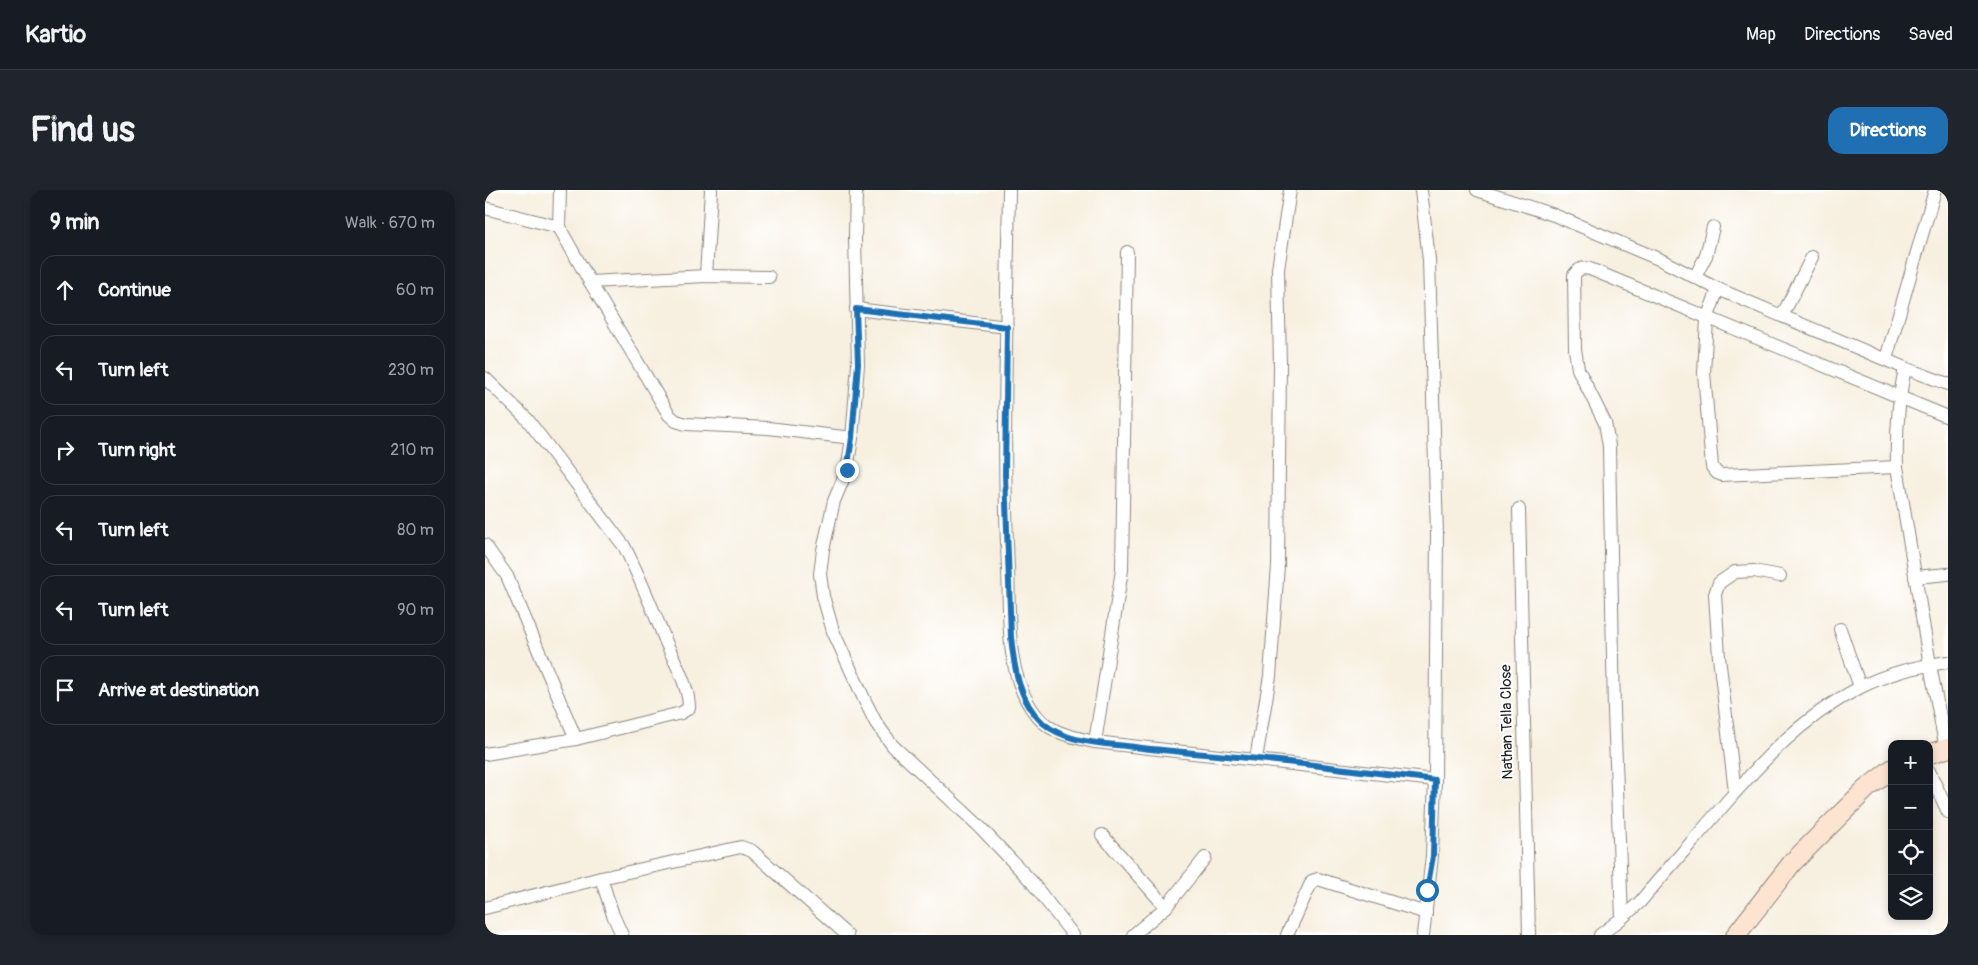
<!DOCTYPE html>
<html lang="en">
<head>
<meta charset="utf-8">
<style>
  :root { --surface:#171b24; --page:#20242c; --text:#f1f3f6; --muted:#9ea1a6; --line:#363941; --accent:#1f6fb2 }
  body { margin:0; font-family:Pangolin,sans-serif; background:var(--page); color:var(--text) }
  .controls { position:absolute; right:15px; bottom:15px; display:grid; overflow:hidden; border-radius:10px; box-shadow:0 2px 8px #0003 }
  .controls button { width:45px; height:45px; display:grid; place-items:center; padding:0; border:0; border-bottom:1px solid var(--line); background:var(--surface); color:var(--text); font:25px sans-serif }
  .stop { position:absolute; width:15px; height:15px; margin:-11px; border:4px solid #1f6fb2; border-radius:50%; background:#fff }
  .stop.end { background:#1f6fb2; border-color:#fff; box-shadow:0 1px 5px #0008 }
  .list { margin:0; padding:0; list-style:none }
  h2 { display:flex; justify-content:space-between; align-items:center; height:65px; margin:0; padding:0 20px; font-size:21px }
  h2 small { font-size:16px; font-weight:400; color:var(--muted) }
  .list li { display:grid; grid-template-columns:32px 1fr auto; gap:15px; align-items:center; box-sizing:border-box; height:70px; margin:0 10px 10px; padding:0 10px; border:1px solid var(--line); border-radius:15px }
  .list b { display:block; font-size:19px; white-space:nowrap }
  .list em { font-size:16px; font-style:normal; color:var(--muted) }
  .icon { flex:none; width:28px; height:28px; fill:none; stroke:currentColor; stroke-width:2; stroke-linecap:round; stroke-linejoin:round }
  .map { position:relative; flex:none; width:1463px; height:745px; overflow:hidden; border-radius:15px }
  header { display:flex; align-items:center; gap:30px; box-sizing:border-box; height:70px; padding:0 25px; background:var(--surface); border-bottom:1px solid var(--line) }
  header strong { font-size:24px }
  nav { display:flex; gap:28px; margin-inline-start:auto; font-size:18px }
  .intro { display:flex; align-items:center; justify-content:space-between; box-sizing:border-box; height:120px; padding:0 30px }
  h1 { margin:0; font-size:35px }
  .button { padding:12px 22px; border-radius:15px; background:var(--accent); color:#fff; font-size:18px; font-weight:700 }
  main { display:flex; gap:30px; padding:0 30px }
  aside { flex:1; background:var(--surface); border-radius:15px; box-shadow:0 2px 8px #0003 }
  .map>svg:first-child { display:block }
</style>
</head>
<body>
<header>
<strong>Kartio</strong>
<nav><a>Map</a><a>Directions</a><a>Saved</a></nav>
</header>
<div class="intro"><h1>Find us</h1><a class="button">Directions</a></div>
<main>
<aside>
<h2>9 min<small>Walk · 670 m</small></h2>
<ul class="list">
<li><svg class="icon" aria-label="ahead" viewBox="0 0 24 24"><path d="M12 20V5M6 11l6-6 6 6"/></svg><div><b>Continue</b></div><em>60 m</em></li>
<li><svg class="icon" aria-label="left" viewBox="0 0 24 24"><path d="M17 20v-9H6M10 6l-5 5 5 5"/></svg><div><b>Turn left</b></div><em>230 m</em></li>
<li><svg class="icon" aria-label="right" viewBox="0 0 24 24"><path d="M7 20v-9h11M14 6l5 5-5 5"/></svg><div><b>Turn right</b></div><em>210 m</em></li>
<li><svg class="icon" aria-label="left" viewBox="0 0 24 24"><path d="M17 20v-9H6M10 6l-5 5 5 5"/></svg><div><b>Turn left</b></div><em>80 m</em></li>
<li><svg class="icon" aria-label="left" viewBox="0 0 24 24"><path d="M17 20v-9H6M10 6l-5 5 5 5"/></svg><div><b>Turn left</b></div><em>90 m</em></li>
<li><svg class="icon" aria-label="arrive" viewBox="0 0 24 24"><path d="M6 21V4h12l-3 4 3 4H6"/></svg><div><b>Arrive at destination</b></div></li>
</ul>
</aside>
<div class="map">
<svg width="1463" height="745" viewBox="0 0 1463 745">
  <rect width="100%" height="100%" fill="#fff"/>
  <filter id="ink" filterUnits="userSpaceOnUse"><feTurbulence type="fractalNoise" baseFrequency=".02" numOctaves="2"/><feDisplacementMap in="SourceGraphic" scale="10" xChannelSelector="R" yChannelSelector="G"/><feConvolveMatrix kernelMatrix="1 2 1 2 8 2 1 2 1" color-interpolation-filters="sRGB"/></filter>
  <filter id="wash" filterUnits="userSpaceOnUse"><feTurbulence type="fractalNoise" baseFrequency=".0096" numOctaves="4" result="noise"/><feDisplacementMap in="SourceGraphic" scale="20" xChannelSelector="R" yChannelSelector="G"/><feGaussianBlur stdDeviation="1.12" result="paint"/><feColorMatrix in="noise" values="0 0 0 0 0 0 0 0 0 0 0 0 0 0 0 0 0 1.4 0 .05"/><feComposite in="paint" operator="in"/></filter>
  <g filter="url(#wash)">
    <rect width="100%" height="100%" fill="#f7f0e0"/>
  </g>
  <g filter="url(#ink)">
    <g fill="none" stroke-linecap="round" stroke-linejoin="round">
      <defs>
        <g id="minor">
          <polyline points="75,0 74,37 105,92 184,225 191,231 201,234 283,238 367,248"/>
          <polyline points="371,0 370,47 373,175 367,248 362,280 349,311 338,360 335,384 338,406 348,441 380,511 391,533 408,556 493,635 546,691 588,745"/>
          <path d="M524,0C522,126 517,252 523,378C525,423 520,478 546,518C562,543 583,546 610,552L950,590"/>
          <polyline points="936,0 944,70 952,344 950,590 947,666 938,745"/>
          <polyline points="992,0 1069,25 1176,70 1233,99 1420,178 1463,194"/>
          <polyline points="0,18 74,37"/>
          <polyline points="221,86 226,0"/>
          <polyline points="1210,87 1221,66 1228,37"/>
          <polyline points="105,92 221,86 284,87"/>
          <polyline points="1233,99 1222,129 1219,183 1227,277 1232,283 1237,285 1412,277"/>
          <polyline points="371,119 522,137"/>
          <polyline points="1297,126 1327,67"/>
          <polyline points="1401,169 1450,0"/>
          <path d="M1420,178C1413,211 1411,243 1412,277L1445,475L1461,559"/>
          <path d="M0,188L42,229L139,356C155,387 168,420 181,452C190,473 204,496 204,518L196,523L91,549L0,564"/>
          <polyline points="1034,319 1044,745"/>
          <polyline points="0,355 22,386 91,549"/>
          <polyline points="1430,387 1463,384"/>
          <polyline points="1355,439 1375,497"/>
          <polyline points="610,552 637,380 642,62"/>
          <polyline points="771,569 785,486 793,375 795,175 793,79 805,0"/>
          <polyline points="1444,581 1463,622"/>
          <polyline points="1250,602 1234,467 1230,404 1234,393 1250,382 1269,381 1295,386"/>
          <polyline points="617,645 681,717"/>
          <polyline points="116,688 128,725 137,745"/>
          <polyline points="0,718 116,688 256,657 267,661 362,745"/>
          <path d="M1137,728L1129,521L1124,256L1120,233L1093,179L1090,159L1089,85C1093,79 1097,77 1105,79L1463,227"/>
          <polyline points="648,745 681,717 720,668"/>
          <polyline points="802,745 827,691 833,689 941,723"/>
          <path d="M1115,745L1137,728L1155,712C1180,682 1206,653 1232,623C1276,572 1315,528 1376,497C1403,483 1433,476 1463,472"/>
        </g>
        <g id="secondary">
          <polyline points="1444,564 1463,558"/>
          <polyline points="1251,745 1307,673 1381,599 1407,579"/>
        </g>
      </defs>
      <!-- minor casing -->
      <use href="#minor" stroke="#8a867e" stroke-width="14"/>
      <!-- secondary casing -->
      <use href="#secondary" stroke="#8a867e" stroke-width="21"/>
      <!-- minor -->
      <use href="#minor" stroke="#fff" stroke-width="12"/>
      <!-- secondary -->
      <use href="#secondary" stroke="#fde4d0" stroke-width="19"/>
    </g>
  </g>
  <g fill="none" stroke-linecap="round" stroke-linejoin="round" filter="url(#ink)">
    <!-- route -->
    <path stroke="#1f6fb2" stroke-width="6" d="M362,280L367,248L373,174L371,119L522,137L520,285L526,447C529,477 534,512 558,533C580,552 614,553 641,556C685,562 729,564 773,569C833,575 891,583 950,590L948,666L942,700"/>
  </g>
  <g text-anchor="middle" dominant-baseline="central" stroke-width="4" stroke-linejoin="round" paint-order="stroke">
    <!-- street labels -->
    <g font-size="15" fill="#1c1c1c" stroke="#fff">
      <text transform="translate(1022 532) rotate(-91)">Nathan Tella Close</text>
    </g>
  </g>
</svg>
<div class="controls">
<button>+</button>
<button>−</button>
<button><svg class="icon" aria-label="locate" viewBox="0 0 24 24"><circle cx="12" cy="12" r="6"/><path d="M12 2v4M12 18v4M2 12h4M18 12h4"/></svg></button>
<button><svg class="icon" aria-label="layers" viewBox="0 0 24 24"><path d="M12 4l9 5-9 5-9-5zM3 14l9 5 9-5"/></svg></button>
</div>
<div class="stop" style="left:942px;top:700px"></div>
<div class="stop end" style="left:362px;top:280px"></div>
</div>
</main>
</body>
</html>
